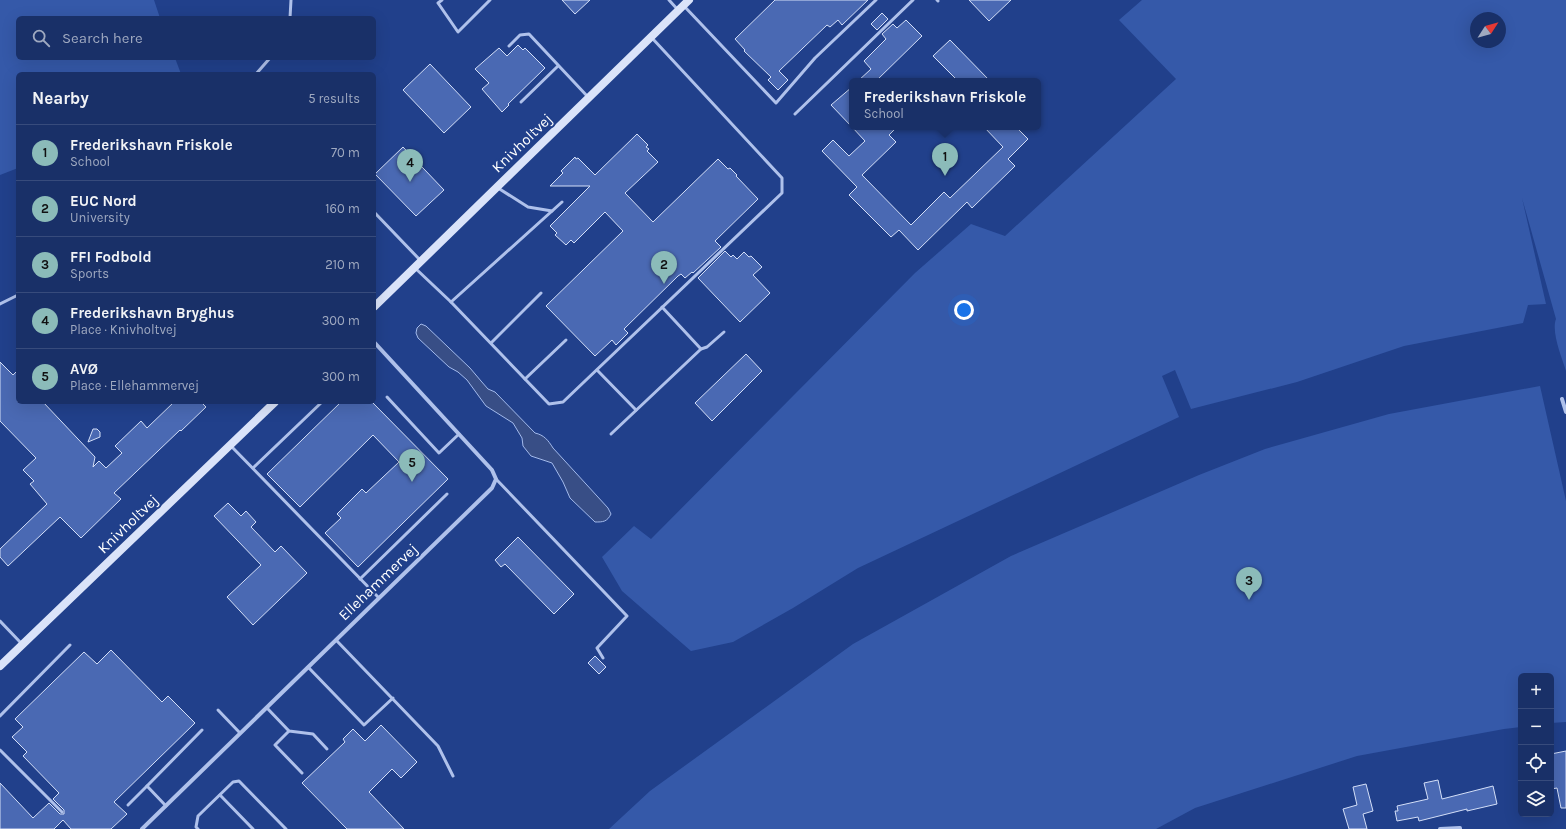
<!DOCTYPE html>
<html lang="en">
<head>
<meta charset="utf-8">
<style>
  :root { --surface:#193068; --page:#263c71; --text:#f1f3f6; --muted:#9fa9c0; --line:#374b7c; --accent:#8bbbb9 }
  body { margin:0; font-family:Karla,sans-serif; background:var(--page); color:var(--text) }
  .controls { position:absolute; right:12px; bottom:12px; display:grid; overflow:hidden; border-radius:6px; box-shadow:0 4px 16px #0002 }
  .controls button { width:36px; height:36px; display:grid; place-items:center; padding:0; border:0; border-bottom:1px solid var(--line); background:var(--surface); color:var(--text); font:20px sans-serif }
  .compass { position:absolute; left:1470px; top:12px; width:36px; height:36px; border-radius:50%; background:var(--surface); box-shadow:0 4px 16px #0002; rotate:54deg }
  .you { position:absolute; left:964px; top:310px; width:14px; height:14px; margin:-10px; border:3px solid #fff; border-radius:50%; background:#1a73e8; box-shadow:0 0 0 6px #1a73e833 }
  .badge { display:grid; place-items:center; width:26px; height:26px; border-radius:50%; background:var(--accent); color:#111; font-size:13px; font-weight:700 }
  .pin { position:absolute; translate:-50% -33px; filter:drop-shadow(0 1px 2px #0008) }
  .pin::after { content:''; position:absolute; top:21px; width:14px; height:12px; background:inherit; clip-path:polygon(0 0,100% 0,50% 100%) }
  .popup { position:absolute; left:849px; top:78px; width:192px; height:52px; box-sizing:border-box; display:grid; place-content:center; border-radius:6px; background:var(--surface); filter:drop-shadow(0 1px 3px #0005); font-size:13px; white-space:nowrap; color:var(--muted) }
  .popup b { font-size:15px; color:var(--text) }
  .popup::after { content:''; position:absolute; left:50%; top:100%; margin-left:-8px; border:8px solid transparent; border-top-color:var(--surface) }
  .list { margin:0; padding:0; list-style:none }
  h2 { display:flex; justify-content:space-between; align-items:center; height:52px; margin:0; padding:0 16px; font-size:17px }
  h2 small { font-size:13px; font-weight:400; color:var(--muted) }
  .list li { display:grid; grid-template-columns:26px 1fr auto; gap:12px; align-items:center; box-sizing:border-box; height:56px; padding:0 16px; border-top:1px solid var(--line) }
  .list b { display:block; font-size:15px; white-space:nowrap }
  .list p { margin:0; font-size:13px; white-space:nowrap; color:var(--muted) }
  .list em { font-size:13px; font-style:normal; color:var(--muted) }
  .icon { flex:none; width:22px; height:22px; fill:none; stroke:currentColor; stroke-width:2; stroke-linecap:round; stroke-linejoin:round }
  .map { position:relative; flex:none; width:1566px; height:829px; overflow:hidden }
  .search { position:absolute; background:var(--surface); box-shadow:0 4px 16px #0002; left:16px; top:16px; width:360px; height:44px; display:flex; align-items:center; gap:10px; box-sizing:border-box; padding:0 14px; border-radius:6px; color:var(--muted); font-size:15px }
  .panel { position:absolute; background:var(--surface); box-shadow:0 4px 16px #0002; left:16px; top:72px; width:360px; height:332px; border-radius:6px }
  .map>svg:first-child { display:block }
</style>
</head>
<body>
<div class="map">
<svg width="1566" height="829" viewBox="0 0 1566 829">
  <rect width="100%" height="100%" fill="#21408b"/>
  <!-- green -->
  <g fill="#3559a9" fill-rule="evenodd">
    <polygon points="0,0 154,0 160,18 18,18 18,58 175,58 181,74 18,74 18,168 0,175"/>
    <path d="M1142,0H1566V371C1562,358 1551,332 1556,319L1522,198L1546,304L1528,305L1523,323L1404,346L1297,382L1191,409L1175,370L1162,376L1179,417L858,568L793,608L733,642L691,651L622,591L602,557L634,526L651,539L915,273L971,224L1005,236L1176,79L1119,20ZM1476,18H1500V42H1476Z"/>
    <polygon points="1540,386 1566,501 1566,722 1551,723 1551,676 1521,676 1521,727 1504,729 1357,756 1195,808 1156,829 609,829 650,791 853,644 1011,556 1199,475 1265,449 1389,414"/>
  </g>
  <!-- water -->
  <path fill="#384e86" stroke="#a3baec" d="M421,324L426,326L470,368L481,381L488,389L495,392L535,433C544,435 548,440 553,448L608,508L611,514C607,522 603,522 595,522L570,498L563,482L552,463L531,456L523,446L522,438L513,423L486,406L467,380L458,372L449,367L418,338L416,333L417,328Z"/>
  <!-- building -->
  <g fill="#4a69b3" stroke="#d4dff8">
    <polygon points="562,0 590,0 575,14"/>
    <polygon points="775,0 868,0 842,25 838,20 830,27 827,25 779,71 788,80 778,90 768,80 771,77 744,51 745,50 735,39"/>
    <polygon points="969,0 1011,0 989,21"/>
    <polygon points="882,13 888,19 877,30 871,24"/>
    <polygon points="906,20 922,36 876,81 858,81 871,69 864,61 886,39 882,34 893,24 897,28"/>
    <polygon points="950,40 990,81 958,81 933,56"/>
    <polygon points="518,45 523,50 525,48 545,68 508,104 509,105 502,112 482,89 489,83 475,69 499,48 507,56"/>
    <polygon points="430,64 471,107 444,133 403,90"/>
    <polygon points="852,87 852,127 831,105"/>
    <polygon points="852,127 897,127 889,135 896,142 862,175 911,225 944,192 950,198 1003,147 984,127 1016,127 1028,139 1008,159 1015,166 972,208 967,202 918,250 899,230 891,237 849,195 857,187 822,151 833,140 849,156 865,141"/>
    <polygon points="637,134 648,145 646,147 649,149 647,151 658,162 625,193 653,222 718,159 728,169 730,168 737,175 736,176 758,199 715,241 721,247 693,273 692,272 685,278 681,274 678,276 624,329 628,333 616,345 612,340 595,356 546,306 623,231 605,212 574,243 571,240 566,245 555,235 557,233 550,226 590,186 550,186 563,173 561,171 575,157 576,159 578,158 595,175"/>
    <polygon points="403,147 444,190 416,216 375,174"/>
    <polygon points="725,251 731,257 733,255 737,259 744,252 749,257 751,256 762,267 753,275 770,293 740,322 698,278"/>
    <polygon points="746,354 762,371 712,421 695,403"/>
    <polygon points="0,362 13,375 18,370 18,402 43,402 95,457 93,467 99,461 106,468 122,453 115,446 141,421 147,428 174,402 201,402 206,407 181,431 180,430 114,493 121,499 81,538 60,517 8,566 0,557 0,549 47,504 30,484 34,481 23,470 36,458 0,421"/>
    <polygon points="341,402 372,402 448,479 358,567 325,533 341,518 337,514 362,489 366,493 399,462 373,435 300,507 267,474"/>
    <polygon points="93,429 97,429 100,432 100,437 88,442"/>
    <polygon points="228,503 241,516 246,511 256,522 251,527 275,552 281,546 307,573 253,625 227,597 261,565 214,516"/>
    <polygon points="518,537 574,594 554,614 505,564 501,567 495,560"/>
    <polygon points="111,650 162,702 168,696 195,723 114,802 127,814 111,829 71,829 63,820 54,829 0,829 0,783 33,818 49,803 60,814 64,814 64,810 53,799 59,793 23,756 27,752 12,737 23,727 15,719 84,652 97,664"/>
    <polygon points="595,656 606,667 599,674 588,663"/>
    <polygon points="381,725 417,762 401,778 392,769 369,792 404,829 347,829 302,783 345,742 343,739 353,729 365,741"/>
    <polygon points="1566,751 1566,808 1561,808 1557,788 1551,789 1551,754"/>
    <polygon points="1438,780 1442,799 1493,786 1497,804 1467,811 1467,809 1419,821 1418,817 1397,821 1395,811 1398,811 1397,806 1428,799 1424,783"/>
    <polygon points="1366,784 1373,811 1363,814 1367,829 1349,829 1343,809 1357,805 1353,787"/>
  </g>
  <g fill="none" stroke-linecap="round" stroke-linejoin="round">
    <!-- lane -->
    <g stroke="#afc1eb" stroke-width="3">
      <polyline points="442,0 438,3 458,32 490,0"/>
      <polyline points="669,0 678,10"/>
      <polyline points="937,0 938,1"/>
      <polyline points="684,6 776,103 815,58 876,0"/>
      <polyline points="290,18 291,0"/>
      <polyline points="509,46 520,35 529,34 588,97"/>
      <polyline points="256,74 270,58"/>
      <polyline points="521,102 558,66"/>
      <polyline points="795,114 913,0"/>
      <polyline points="498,188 528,207 552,211"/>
      <polyline points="374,212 420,260"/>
      <polyline points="415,268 451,302 549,404 563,402 782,193 782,178 652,38"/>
      <polyline points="451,302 562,202"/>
      <polyline points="0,304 18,295"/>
      <polyline points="662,307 701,349"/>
      <polyline points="491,343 541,293"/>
      <polyline points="597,370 636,410"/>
      <polyline points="525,379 566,340"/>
      <polyline points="387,397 439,453 459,434"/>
      <polyline points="611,434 701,349 707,347 724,332"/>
      <polyline points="231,446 379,598"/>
      <polyline points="253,468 322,402"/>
      <polyline points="496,479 627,616 597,648 603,658"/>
      <polyline points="360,579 447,494"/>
      <polyline points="0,621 21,643"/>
      <polyline points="336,640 438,746 453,776"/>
      <polyline points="308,667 364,725 393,698"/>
      <polyline points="267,708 289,731 313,734 327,749"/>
      <polyline points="218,710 240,733"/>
      <polyline points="0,716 70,645"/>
      <polyline points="289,731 275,745 302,773"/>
      <polyline points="0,750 62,812"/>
      <polyline points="220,795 253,829"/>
      <polyline points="128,805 147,786"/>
      <polyline points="166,806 147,786 202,730"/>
      <polyline points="198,829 196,827 198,816 233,782 239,781 286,829"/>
    </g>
    <!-- street -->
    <g stroke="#afc1eb" stroke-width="4">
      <polyline points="1562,399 1566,412"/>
      <polyline points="142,829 492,488 496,479 492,470 374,342"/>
      <polyline points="1440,829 1460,828 1460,829"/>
    </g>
    <!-- secondary -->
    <g stroke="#dae3f9" stroke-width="8">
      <polyline points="374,307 689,0"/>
      <polyline points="0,666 275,402"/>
    </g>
  </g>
  <g text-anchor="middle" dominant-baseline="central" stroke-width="4" stroke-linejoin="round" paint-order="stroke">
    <!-- street labels -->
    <g font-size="15" fill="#fff" stroke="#21408b">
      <text transform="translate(522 143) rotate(-44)">Knivholtvej</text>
      <text transform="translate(128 524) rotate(-44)">Knivholtvej</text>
      <text transform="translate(378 582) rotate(-44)">Ellehammervej</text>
    </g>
  </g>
</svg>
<div class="controls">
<button>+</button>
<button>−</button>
<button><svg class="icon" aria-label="locate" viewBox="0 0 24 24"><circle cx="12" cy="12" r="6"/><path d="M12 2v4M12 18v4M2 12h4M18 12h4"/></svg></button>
<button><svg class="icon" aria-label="layers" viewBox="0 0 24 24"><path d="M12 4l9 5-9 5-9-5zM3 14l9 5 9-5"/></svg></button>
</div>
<svg class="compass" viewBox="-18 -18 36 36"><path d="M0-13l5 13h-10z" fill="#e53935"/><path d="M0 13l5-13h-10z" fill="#9fa9c0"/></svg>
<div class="you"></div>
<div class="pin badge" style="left:945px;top:176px">1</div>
<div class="popup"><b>Frederikshavn Friskole</b>School</div>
<div class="pin badge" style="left:664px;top:284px">2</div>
<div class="pin badge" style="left:1249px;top:600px">3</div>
<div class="pin badge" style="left:410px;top:182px">4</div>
<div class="pin badge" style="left:412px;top:482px">5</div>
<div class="search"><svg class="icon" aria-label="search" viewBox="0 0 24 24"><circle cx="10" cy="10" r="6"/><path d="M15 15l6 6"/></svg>Search here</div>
<section class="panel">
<h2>Nearby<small>5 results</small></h2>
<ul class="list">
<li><span class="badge">1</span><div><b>Frederikshavn Friskole</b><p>School</p></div><em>70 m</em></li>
<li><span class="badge">2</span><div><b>EUC Nord</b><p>University</p></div><em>160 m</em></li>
<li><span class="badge">3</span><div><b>FFI Fodbold</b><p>Sports</p></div><em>210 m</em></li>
<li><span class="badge">4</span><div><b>Frederikshavn Bryghus</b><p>Place · Knivholtvej</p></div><em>300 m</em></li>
<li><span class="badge">5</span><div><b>AVØ</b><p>Place · Ellehammervej</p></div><em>300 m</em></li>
</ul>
</section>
</div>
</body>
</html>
